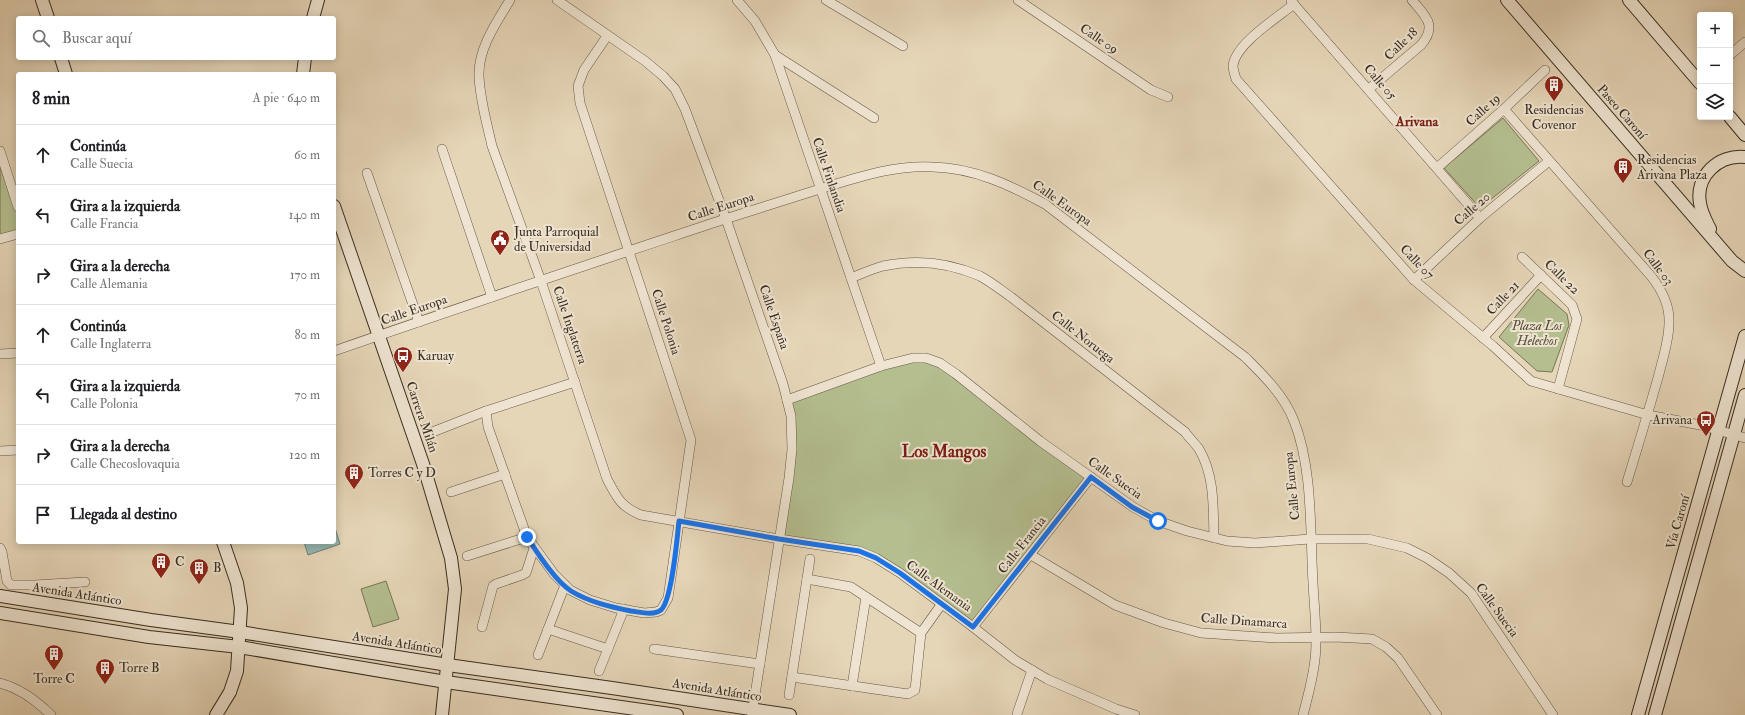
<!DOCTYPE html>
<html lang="es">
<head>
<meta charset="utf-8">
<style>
  :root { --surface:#fff; --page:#f2f2f2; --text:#202124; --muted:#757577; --line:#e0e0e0 }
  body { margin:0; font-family:"IM FELL Double Pica",serif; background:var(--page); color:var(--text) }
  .controls { position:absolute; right:12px; top:12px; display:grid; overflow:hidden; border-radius:4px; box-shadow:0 2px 10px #0003 }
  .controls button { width:36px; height:36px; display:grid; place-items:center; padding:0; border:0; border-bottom:1px solid var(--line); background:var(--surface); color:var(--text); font:20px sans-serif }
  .stop { position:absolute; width:12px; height:12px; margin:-9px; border:3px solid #1a73e8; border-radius:50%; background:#fff }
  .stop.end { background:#1a73e8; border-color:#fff; box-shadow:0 1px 4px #0008 }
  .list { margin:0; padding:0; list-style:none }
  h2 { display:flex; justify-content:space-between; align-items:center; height:52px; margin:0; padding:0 16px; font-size:17px }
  h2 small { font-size:13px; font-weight:400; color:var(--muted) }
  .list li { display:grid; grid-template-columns:26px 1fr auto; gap:12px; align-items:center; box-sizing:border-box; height:60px; padding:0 16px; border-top:1px solid var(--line) }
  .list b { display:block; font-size:15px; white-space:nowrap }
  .list p { margin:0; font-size:13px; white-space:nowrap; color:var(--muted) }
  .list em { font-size:13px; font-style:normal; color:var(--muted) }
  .icon { flex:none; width:22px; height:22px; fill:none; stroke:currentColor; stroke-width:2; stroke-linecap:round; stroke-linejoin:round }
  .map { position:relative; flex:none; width:1745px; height:715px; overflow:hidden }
  .search { position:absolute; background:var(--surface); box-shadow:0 2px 10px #0003; left:16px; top:16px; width:320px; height:44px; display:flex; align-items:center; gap:10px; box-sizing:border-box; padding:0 14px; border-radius:4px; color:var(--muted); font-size:15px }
  .panel { position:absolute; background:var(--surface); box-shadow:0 2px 10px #0003; left:16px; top:72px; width:320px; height:472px; border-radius:4px }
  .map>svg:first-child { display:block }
</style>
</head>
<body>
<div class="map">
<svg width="1745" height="715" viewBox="0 0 1745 715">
  <rect width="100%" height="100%" fill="#e6d6b8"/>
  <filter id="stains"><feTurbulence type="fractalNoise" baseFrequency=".005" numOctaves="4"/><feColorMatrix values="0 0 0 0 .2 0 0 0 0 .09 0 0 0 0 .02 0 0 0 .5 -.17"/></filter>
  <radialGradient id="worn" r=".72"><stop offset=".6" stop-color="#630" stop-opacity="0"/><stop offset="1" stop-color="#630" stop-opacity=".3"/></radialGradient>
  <!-- green -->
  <g fill="#b4be8f" stroke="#767658">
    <polygon points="1503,118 1539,161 1480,208 1444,168"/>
    <polygon points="0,157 18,213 18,233 0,237"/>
    <polygon points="1538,289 1567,314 1569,325 1552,372 1537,371 1499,337"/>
    <polygon points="926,358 1091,477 973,627 876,558 779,539 789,478 787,400 881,366"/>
    <polygon points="386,581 399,619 373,627 361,589"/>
  </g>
  <!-- water -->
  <polygon fill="#96b9b3" stroke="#708179" points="335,528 340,544 308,555 304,542 334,542"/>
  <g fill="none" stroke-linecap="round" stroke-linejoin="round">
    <defs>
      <g id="street">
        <path d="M510,0C496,23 478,49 479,76C480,100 487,124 492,146L541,281L607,479C617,498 621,507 641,515L779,539L859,551L876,558L900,573L973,627L1015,660L1047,679L1116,709L1135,715"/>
        <polyline points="557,0 645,61 663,76 675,89 685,109 726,219 783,384 791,416 792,449 789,478 752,714"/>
        <polyline points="737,0 755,21 775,55 881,366"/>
        <polyline points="826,0 903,46"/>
        <polyline points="1018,0 1151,90 1168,97"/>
        <polyline points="1291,1 1480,218"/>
        <path d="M1294,4C1277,18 1235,44 1233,66C1233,70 1235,75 1236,79L1414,280L1493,346L1531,381L1648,415L1700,425L1745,438"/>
        <polyline points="775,55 874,118"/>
        <polyline points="1730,55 1745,42"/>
        <path d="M1369,89L1421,45C1438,25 1425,16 1412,0"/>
        <path d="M1504,109L1651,276C1662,290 1670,305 1669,323C1669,340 1663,358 1659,374C1649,410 1638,446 1627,482"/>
        <polyline points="442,149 492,297"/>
        <polyline points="0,151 18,207"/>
        <polyline points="1437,168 1504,109 1545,70"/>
        <polyline points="367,173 419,322"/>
        <polyline points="0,239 18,234"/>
        <polyline points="1522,257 1572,305 1577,319 1558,389"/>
        <path d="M851,278C861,274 872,269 883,266C916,259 950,263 980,276C991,282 1001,290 1011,297L1185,432C1189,438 1195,443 1199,449C1215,476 1213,508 1214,538"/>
        <polyline points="1414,280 1480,218 1549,161"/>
        <polyline points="1483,338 1541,275"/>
        <path d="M334,351C463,306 593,263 722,220C756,209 789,199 823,188C859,177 894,165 933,167C974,168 1010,185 1045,204L1245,357C1264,376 1284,395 1294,421C1313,468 1310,533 1313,583C1314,605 1318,638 1315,659C1313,678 1308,696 1303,715"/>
        <polyline points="0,354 18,353"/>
        <polyline points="575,382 486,411 488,427 527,537 554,574 570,590 590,600 616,608 644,613 656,612 661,610 668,598 691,440 580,103 578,86 584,70 607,36"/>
        <polyline points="787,400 881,366 913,358 926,358 940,363 956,374 1040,441 1133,507 1158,521 1187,531 1227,541 1255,543 1310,539 1368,539 1407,548 1427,558 1449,573 1471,593 1553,715"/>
        <polyline points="430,433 486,411"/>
        <polyline points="0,451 18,450"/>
        <polyline points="451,492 505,474"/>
        <polyline points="0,548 2,552 7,581 11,585 35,585 85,582"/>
        <polyline points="1031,555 1115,605 1164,623 1201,633 1277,638 1336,637 1372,639 1386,647 1398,658 1437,715"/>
        <polyline points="467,556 527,537"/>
        <polyline points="807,579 851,587 921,633"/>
        <polyline points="482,627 493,586 496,584 522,575 526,573 534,548"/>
        <polyline points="973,627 1091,477"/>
        <polyline points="548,629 608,649"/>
        <polyline points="654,649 760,664"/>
        <polyline points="538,655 565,585"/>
        <polyline points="599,671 624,609"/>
        <polyline points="792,677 908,694 915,690 921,633 941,605"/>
        <path d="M0,683C19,688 37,701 51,715"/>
        <polyline points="852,686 866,597"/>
        <polyline points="789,695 810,559"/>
        <polyline points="1017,714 1032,670"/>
      </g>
      <g id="secondary">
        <polyline points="42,0 48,18"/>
        <polyline points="1507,0 1732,261 1745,271"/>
        <polyline points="1629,0 1700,83"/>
        <polyline points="313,18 318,0"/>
        <polyline points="61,58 66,74"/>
        <polyline points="303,74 305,58"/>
        <polyline points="1730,117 1745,135"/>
        <polyline points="334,206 423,464 451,558 455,589 442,715"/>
        <path d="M1710,229C1706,221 1701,212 1700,203C1695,176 1719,154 1745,157"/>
        <polyline points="0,596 151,620 240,632 448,665 612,688 790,715"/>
        <polyline points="0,613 149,637 239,647 446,682 677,715"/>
        <polyline points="216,715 230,692 237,671 241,608 237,583 223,542"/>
        <polyline points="1638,715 1745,336"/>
        <polyline points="1655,715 1745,395"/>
      </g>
    </defs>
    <!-- street casing -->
    <use href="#street" stroke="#645848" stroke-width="10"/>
    <!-- secondary casing -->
    <use href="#secondary" stroke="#382e22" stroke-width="14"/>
    <!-- street -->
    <use href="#street" stroke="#efe4d1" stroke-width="9"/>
    <!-- secondary -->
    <use href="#secondary" stroke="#efe4d1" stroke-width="12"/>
  </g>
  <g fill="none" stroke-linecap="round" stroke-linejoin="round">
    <!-- route -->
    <path stroke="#1a73e8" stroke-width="5" d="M527,537C537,552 555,581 571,591C589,602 611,607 631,611C640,612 653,616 661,610C672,600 677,539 679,521L779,539L859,551L876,558L900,573L973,627L1091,477L1132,507L1158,521"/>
  </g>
  <!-- icons -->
  <defs>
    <symbol id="building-pin" viewBox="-11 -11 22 30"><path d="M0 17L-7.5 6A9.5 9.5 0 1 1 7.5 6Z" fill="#8f2418" stroke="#efe4d1"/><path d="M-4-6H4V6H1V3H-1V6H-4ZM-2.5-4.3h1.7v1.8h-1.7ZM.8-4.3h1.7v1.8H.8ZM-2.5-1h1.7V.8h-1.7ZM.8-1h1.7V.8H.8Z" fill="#fff"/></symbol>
    <symbol id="civic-pin" viewBox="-11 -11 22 30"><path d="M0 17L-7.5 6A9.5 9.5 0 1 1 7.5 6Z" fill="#8f2418" stroke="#efe4d1"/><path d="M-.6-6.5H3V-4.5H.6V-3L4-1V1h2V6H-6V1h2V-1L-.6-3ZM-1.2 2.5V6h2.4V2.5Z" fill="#fff"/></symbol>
    <symbol id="bus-pin" viewBox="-11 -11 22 30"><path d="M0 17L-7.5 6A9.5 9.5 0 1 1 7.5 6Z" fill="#8f2418" stroke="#efe4d1"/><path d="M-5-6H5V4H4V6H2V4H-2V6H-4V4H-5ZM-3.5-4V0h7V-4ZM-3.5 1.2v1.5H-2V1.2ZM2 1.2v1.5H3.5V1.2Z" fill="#fff"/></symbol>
  </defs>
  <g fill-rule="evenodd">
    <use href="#building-pin" x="1543" y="74" width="22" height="30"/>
    <use href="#building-pin" x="1612" y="156" width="22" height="30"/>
    <use href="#civic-pin" x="489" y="228" width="22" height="30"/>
    <use href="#bus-pin" x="392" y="345" width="22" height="30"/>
    <use href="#bus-pin" x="1695" y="409" width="22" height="30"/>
    <use href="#building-pin" x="343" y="462" width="22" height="30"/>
    <use href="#building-pin" x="150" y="551" width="22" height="30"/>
    <use href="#building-pin" x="188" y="557" width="22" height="30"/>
    <use href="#building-pin" x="43" y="643" width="22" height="30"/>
    <use href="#building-pin" x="94" y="657" width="22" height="30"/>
  </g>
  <g text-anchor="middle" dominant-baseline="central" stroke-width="4" stroke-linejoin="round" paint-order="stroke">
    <!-- street labels -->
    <g font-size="13" fill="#382e22" stroke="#efe4d1">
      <text transform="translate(1099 39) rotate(34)">Calle 09</text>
      <text transform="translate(1401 44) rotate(-44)">Calle 18</text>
      <text transform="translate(1380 82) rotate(49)">Calle 05</text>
      <text transform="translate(1483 110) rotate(-42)">Calle 19</text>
      <text transform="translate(1622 112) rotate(49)">Paseo Caroní</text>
      <text transform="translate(829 175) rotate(71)">Calle Finlandia</text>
      <text transform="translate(1062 203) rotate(35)">Calle Europa</text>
      <text transform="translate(721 207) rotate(-18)">Calle Europa</text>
      <text transform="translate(1472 209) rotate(-41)">Calle 20</text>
      <text transform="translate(1417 262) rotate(46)">Calle 07</text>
      <text transform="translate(1658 267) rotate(53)">Calle 03</text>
      <text transform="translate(1562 277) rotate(44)">Calle 22</text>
      <text transform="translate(1503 298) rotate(-47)">Calle 21</text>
      <text transform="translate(414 310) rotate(-19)">Calle Europa</text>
      <text transform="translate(774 317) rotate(71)">Calle España</text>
      <text transform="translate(666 322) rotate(72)">Calle Polonia</text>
      <text transform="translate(570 325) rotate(71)">Calle Inglaterra</text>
      <text transform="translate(1083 337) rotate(38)">Calle Noruega</text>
      <text transform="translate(422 417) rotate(71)">Carrera Milán</text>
      <text transform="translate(1115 478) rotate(35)">Calle Suecia</text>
      <text transform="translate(1292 486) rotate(-96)">Calle Europa</text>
      <text transform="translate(1678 522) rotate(-74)">Vía Caroní</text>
      <text transform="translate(1022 545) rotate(-52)">Calle Francia</text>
      <text transform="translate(939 586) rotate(36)">Calle Alemania</text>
      <text transform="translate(77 594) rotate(9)">Avenida Atlántico</text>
      <text transform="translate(1497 610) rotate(54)">Calle Suecia</text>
      <text transform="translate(1244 621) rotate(4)">Calle Dinamarca</text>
      <text transform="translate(397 643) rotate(9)">Avenida Atlántico</text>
      <text transform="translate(717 690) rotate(9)">Avenida Atlántico</text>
    </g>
    <!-- poi labels -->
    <g font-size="13" fill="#382e22" stroke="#efe4d1" text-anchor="start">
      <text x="1554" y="110" text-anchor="middle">Residencias<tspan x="1554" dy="15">Covenor</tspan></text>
      <text x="1637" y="160">Residencias<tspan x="1637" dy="15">Arivana Plaza</tspan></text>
      <text x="514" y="232">Junta Parroquial<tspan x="514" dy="15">de Universidad</tspan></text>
      <text x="417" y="356">Karuay</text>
      <text x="1692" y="420" text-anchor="end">Arivana</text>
      <text x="368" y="473">Torres C y D</text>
      <text x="175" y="562">C</text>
      <text x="213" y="568">B</text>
      <text x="119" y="668">Torre B</text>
      <text x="54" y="679" text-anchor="middle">Torre C</text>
    </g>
    <!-- park labels -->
    <g font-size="13" font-style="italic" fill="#514b38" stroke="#efe4d1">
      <text x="1537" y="326">Plaza Los<tspan x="1537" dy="15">Helechos</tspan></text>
    </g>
    <!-- neighbourhood labels -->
    <g font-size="14" font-weight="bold" fill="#7a1f14" stroke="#efe4d1">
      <text x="1417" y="121">Arivana</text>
    </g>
    <!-- district labels -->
    <g font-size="17" font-weight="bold" fill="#7a1f14" stroke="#efe4d1">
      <text x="944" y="451">Los Mangos</text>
    </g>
  </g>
  <rect width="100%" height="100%" filter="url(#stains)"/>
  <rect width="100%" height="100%" fill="url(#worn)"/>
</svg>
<div class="controls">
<button>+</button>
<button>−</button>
<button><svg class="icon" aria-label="layers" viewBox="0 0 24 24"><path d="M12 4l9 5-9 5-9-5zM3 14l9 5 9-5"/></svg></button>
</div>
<div class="stop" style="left:1158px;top:521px"></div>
<div class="stop end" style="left:527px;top:537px"></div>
<div class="search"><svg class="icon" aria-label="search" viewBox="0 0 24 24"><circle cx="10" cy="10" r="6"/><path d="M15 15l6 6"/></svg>Buscar aquí</div>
<section class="panel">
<h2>8 min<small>A pie · 640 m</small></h2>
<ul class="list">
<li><svg class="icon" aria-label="ahead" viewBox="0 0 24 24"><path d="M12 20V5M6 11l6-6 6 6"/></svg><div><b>Continúa</b><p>Calle Suecia</p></div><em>60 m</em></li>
<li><svg class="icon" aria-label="left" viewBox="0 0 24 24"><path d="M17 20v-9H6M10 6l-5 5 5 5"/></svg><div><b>Gira a la izquierda</b><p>Calle Francia</p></div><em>140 m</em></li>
<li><svg class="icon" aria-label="right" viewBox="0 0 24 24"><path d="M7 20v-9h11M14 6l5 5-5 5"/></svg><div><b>Gira a la derecha</b><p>Calle Alemania</p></div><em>170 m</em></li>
<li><svg class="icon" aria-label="ahead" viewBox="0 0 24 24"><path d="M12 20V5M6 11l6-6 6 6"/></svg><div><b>Continúa</b><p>Calle Inglaterra</p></div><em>80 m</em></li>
<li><svg class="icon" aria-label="left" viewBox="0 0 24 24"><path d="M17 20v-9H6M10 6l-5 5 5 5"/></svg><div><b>Gira a la izquierda</b><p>Calle Polonia</p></div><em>70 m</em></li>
<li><svg class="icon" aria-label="right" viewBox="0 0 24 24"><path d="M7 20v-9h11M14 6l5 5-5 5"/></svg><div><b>Gira a la derecha</b><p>Calle Checoslovaquia</p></div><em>120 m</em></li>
<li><svg class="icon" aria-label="arrive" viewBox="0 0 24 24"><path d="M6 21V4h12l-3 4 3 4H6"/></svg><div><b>Llegada al destino</b></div></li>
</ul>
</section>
</div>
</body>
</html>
